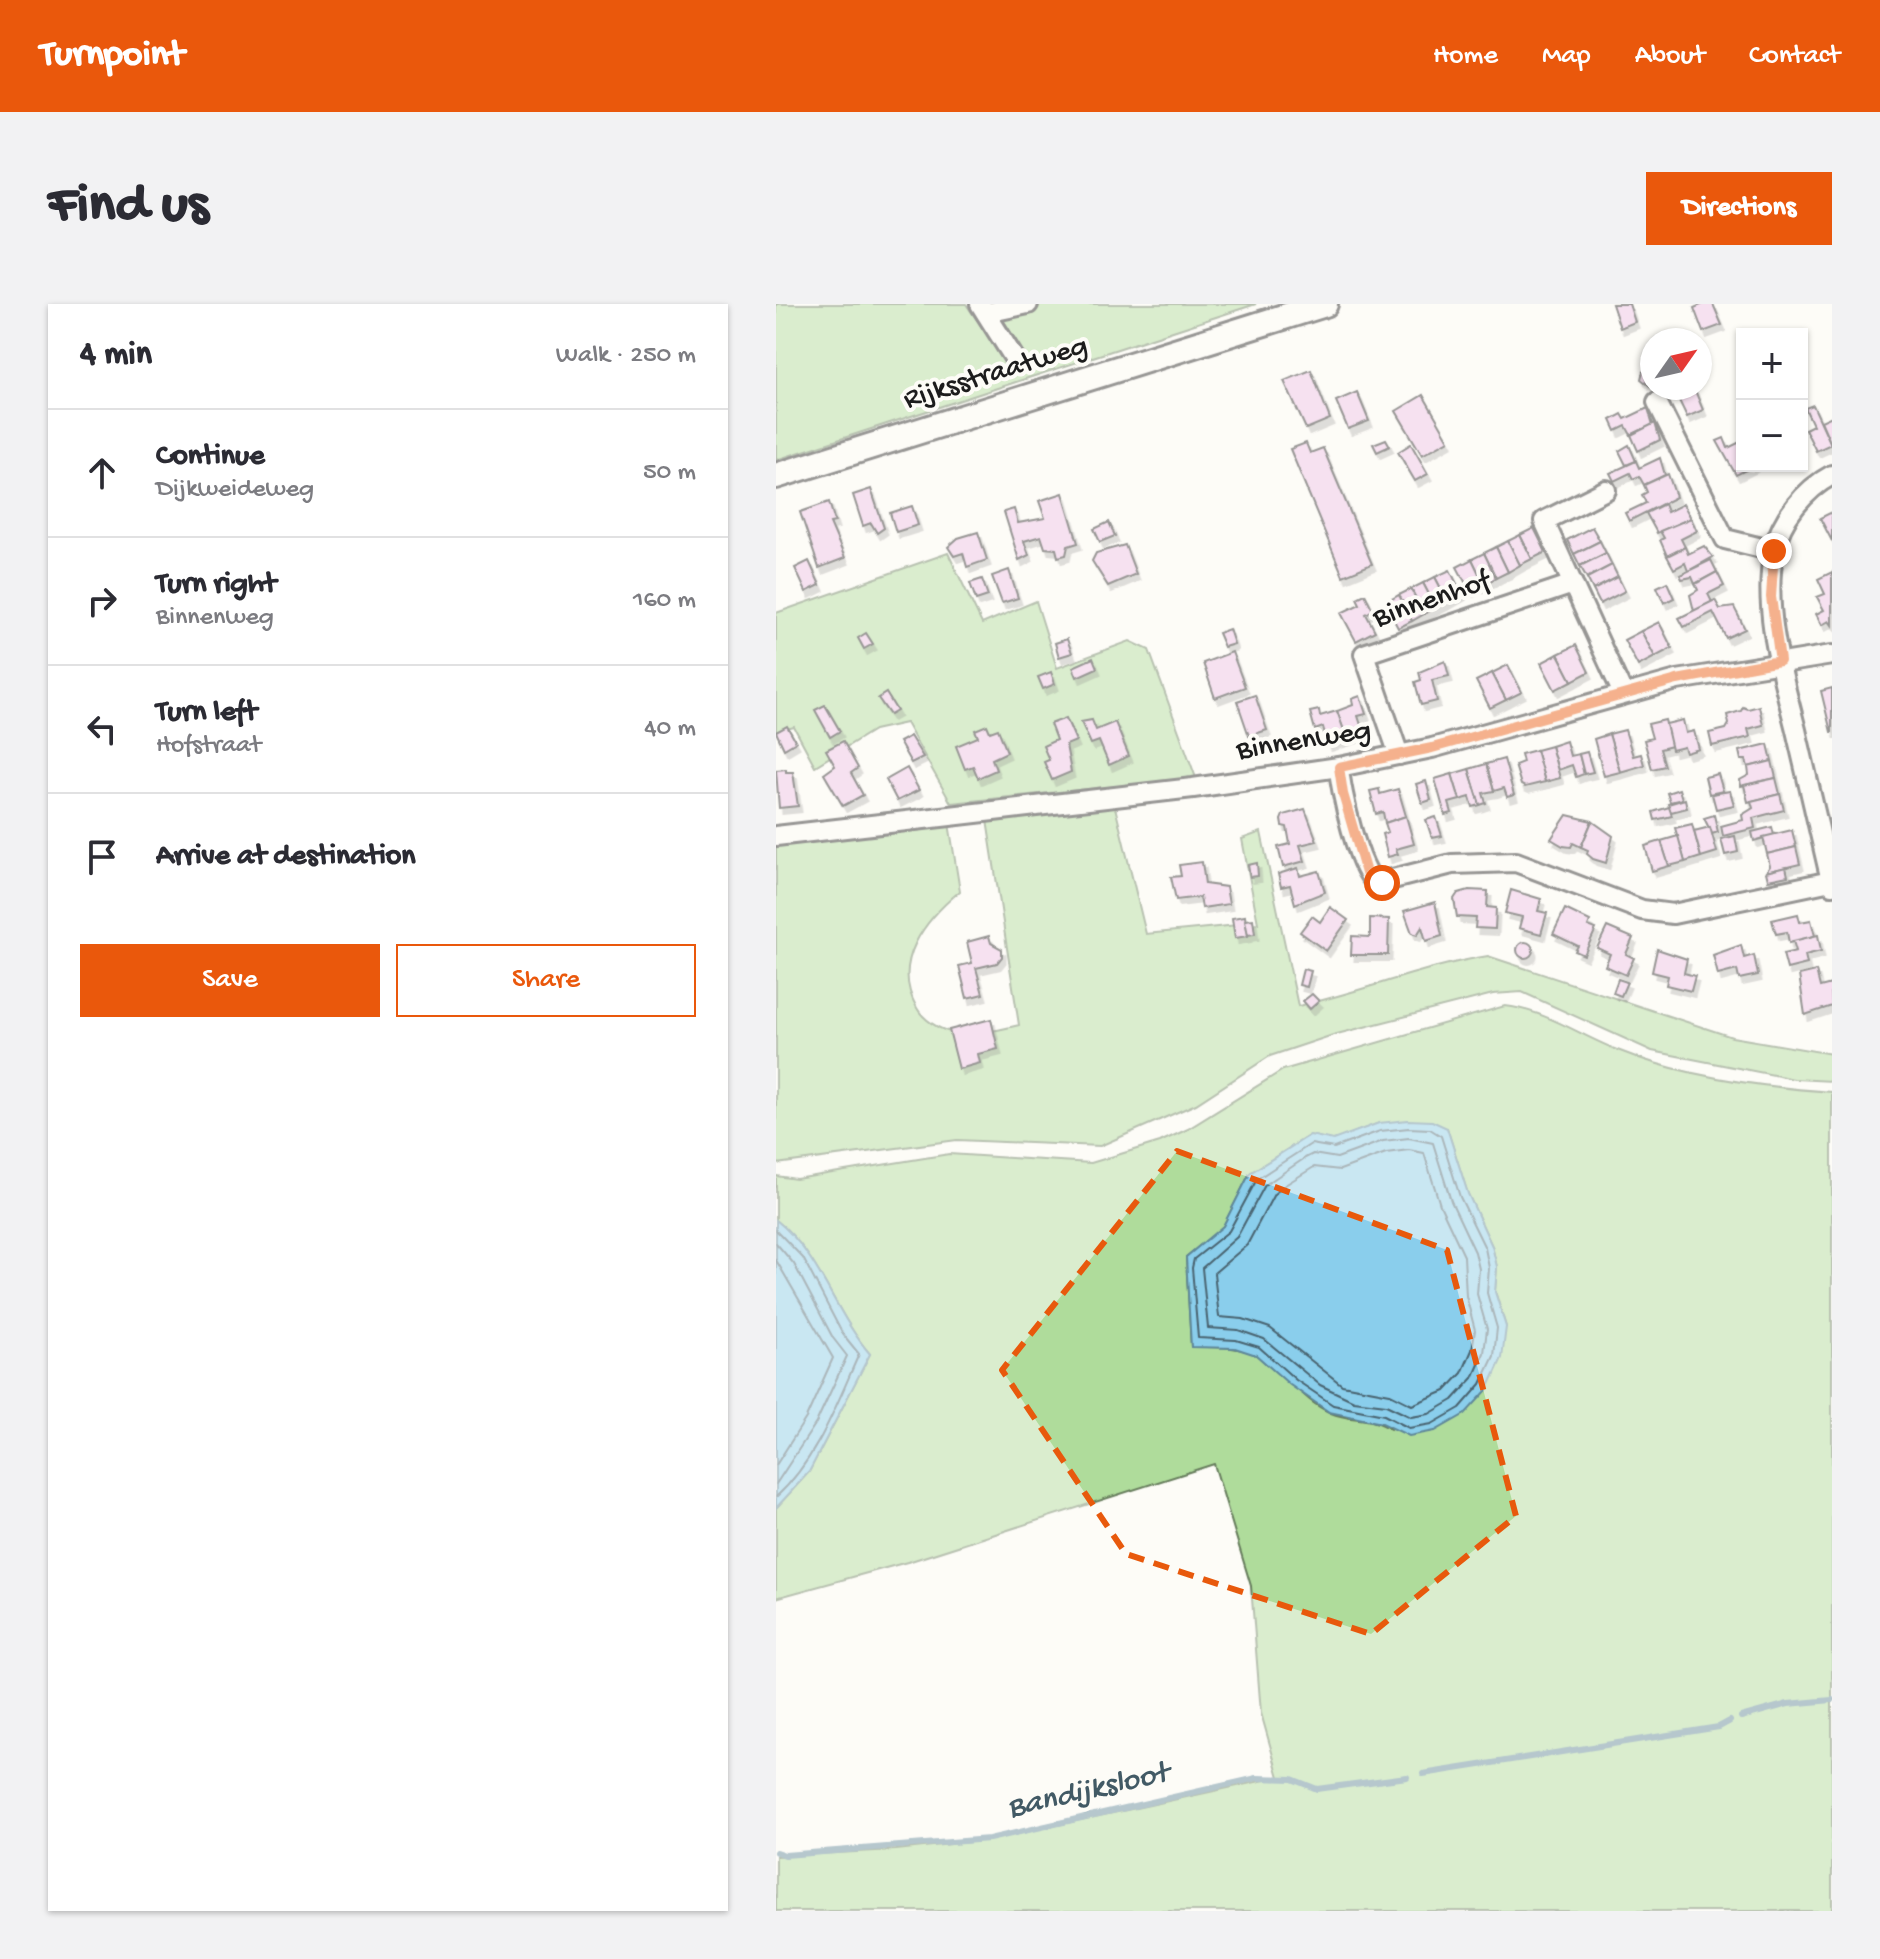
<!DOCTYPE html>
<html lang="en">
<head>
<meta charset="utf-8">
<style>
  :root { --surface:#fff; --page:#f2f2f3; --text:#2b2b33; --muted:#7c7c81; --line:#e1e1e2; --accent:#ea580c }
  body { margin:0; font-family:"Gochi Hand",sans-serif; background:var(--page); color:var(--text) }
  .controls { position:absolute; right:24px; top:24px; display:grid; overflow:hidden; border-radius:0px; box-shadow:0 2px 6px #0004 }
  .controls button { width:72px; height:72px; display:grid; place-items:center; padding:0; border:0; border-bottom:2px solid var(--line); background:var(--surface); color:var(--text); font:40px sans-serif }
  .compass { position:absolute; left:864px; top:24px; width:72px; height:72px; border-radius:50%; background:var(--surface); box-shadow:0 2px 6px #0004; rotate:56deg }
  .stop { position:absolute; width:24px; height:24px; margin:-18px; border:6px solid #ea580c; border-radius:50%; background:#fff }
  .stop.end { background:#ea580c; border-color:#fff; box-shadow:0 2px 8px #0008 }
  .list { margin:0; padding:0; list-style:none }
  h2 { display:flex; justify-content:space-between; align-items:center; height:104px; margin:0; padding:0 32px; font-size:34px }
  h2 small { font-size:26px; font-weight:400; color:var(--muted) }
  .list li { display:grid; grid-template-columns:52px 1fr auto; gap:24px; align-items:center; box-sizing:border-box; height:128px; padding:0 32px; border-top:2px solid var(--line) }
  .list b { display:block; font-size:30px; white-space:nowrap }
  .list p { margin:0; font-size:26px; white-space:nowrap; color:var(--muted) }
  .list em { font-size:26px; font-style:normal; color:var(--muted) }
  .actions { display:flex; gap:16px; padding:24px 32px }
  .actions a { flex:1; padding:18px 0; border:2px solid var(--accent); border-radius:0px; text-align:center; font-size:28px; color:var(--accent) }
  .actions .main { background:var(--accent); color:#fff }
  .icon { flex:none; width:44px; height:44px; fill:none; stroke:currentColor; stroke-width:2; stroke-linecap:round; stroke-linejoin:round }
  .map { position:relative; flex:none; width:1056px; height:1607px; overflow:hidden; border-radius:0px }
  header { display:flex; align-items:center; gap:48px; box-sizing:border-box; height:112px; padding:0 40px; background:var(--accent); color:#fff }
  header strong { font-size:38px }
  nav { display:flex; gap:44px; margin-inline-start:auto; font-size:28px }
  .intro { display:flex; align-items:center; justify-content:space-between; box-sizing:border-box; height:192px; padding:0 48px }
  h1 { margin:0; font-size:56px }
  .button { padding:20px 36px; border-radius:0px; background:var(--accent); color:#fff; font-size:28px; font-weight:700 }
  main { display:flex; gap:48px; padding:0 48px }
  aside { flex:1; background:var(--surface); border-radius:0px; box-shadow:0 2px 6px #0004 }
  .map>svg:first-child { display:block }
</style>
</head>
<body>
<header>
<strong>Turnpoint</strong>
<nav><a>Home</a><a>Map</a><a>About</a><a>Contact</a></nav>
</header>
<div class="intro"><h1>Find us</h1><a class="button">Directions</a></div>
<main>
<aside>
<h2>4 min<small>Walk · 250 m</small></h2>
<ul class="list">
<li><svg class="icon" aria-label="ahead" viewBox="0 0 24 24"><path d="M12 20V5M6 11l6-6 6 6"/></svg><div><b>Continue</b><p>Dijkweideweg</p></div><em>50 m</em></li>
<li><svg class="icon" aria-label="right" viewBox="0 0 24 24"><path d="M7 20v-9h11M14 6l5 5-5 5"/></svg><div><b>Turn right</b><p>Binnenweg</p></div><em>160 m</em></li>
<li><svg class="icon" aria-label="left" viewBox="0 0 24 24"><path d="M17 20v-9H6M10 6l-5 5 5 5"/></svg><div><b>Turn left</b><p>Hofstraat</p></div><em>40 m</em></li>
<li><svg class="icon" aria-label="arrive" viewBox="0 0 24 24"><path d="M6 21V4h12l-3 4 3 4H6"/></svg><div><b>Arrive at destination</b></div></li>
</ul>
<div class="actions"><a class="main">Save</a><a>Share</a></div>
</aside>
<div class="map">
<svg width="1056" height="1607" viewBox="0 0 1056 1607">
  <defs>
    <filter id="shadow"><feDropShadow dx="3.5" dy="6" stdDeviation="0" flood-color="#0004"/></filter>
  </defs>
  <rect width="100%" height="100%" fill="#fdfcf7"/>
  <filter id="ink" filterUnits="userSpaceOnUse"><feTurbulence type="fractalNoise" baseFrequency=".0125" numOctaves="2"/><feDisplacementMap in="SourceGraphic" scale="16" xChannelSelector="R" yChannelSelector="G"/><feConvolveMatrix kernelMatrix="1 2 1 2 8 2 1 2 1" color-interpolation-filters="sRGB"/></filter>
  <g filter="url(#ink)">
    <!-- green -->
    <g fill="#afdc9b" stroke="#667c5c" stroke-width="2" fill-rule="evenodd">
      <polygon points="0,0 190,0 232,62 251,54 217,0 480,0 0,156"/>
      <polygon points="172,249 206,320 260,297 281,364 354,337 373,346 420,474 175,499 130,419 98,426 39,462 18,423 0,428 0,309"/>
      <path d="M338,499L370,630L482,619L466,535L485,528L522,702C586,688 648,662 712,652L956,733L1056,750V777L1018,775L876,747L746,688L717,690L557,731L494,752L420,800L324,842L181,836L0,860V539L173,519L184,587C150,615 114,658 141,704C147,715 163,726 176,728C198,732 222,726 243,721L211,516Z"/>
      <path d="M729,702C771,707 805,732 844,747C908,773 987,783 1056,788V1607H0V1552L120,1546L212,1536L503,1473L485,1409L475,1282L438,1160L135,1257L0,1294V1204L33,1168L94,1050C58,1008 44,951 0,916V872L20,875L173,850L315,859L384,838L412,825L507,766ZM603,819L671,824L692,890L716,942L721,963L719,987L730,1023L614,1125C598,1113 574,1117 555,1109C525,1096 509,1067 482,1052C462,1041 437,1043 415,1043L410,953L447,923L474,869L534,831L557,837Z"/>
    </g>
    <!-- water -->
    <g fill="#8aceec" stroke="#5e8799" stroke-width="2">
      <polygon points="632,816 656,817 671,824 692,890 716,942 721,963 719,988 730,1023 726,1054 712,1085 689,1110 659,1127 633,1132 606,1119 553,1108 514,1081 480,1051 459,1044 415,1043 410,953 447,922 474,869 534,831 557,836 603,819"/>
      <path d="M0,916C44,951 58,1008 94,1050L33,1168L0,1204Z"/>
    </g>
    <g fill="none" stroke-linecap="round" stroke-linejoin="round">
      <!-- shore -->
      <g stroke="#48636f" stroke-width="2">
        <polygon points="633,824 654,825 665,832 684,893 709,944 713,964 711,989 721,1024 718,1052 705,1080 684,1104 656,1120 633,1124 608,1111 557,1101 520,1076 483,1043 460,1036 422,1034 416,964 418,955 453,927 481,875 535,840 558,844 604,827"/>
        <polygon points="633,834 657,839 675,897 699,948 703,965 701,990 711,1025 708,1049 697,1074 677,1096 653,1110 635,1113 610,1101 578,1097 544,1081 488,1035 462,1026 432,1024 426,964 461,933 489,881 529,854 537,850 561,854 607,837"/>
        <polygon points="633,846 648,849 664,901 688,952 690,992 699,1026 696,1046 686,1069 669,1087 636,1101 614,1090 566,1081 494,1024 467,1015 443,1013 438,969 471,941 498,890 509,881 538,863 564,866 610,849"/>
        <path d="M0,926L27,954L66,1029L83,1050C61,1099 41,1156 0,1193"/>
        <polyline points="0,939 18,960 57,1034 71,1052 40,1119 0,1180"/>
        <polyline points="0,956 57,1054 30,1114 0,1161"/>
      </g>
      <!-- stream -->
      <g stroke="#5e8799" stroke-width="6">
        <polyline points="965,1413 1012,1400 1056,1396"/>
        <polyline points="647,1470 943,1423 954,1417"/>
        <polyline points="0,1548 9,1551 213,1535 481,1474 516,1475 541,1485 631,1473"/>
      </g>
    </g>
    <!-- building -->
    <g fill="#edc1e6" stroke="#1c1c1c" stroke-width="2" filter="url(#shadow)">
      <polygon points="836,0 853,0 859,18 844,24"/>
      <polygon points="927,0 937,0 946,21 927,28 918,4"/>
      <polygon points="535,66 554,115 530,125 508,77"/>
      <polygon points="872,66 876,69 876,84 865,75 867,67"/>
      <polygon points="897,84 918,84 927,106 911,113"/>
      <polygon points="581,88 593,117 572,125 560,97"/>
      <polygon points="647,91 673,136 646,151 620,107"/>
      <polygon points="1037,101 1055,140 1040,147 1029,125 1037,121 1029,104"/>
      <polygon points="872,104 877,121 855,131 850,122 840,127 835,116 846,110 849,115"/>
      <polygon points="1056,112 1056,139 1055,140 1045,117"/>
      <polygon points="879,119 884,136 862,147 855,131"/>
      <polygon points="948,134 952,144 964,138 966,162 976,163 960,171 941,137"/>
      <polygon points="610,135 614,142 601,148 597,140"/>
      <polygon points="530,139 534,149 547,144 596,260 567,272 514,145"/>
      <polygon points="635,140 652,170 639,177 622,148"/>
      <polygon points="853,141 860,157 850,161 843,147"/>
      <polygon points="884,154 889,171 868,181 863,172 857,175 854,169 838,177 834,169 860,157 863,164"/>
      <polygon points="892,170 900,193 853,217 849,209 870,199 866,191 871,188 868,181"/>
      <polygon points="95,185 108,224 101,229 95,219 87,222 77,191"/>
      <polygon points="287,189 302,239 292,242 290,251 282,253 280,245 269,244 265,232 248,237 253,251 243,256 228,208 238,205 242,219 269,214 263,197"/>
      <polygon points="53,198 59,218 54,219 69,254 43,264 24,208"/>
      <polygon points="888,200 891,208 907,200 915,214 881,229 870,209"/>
      <polygon points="136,202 142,221 120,228 114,209"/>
      <polygon points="1056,208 1056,237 1044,214"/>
      <polygon points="915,214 921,227 905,235 909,243 891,252 884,236 888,234 884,227"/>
      <polygon points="333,218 339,232 324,238 318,225"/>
      <polygon points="816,223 824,237 798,250 791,236"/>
      <polygon points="758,224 770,248 756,255 744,231"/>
      <polygon points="202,228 211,256 191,263 187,249 178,252 172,243 182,234"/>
      <polygon points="744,231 756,255 744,261 732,237"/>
      <polygon points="732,237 744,261 732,268 720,243"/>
      <polygon points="824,237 830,249 804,262 798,250"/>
      <polygon points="349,241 360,270 332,282 316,257 320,249"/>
      <polygon points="928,242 937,253 912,267 909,259 898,265 891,252 909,243 912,250"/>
      <polygon points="720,243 732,268 720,274 708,249"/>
      <polygon points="708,249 720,274 708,280 696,255"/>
      <polygon points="830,249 836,261 811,274 804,262"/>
      <polygon points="696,255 708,280 694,287 681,263"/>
      <polygon points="935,256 941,268 919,280 916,273 906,275 904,271"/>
      <polygon points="33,257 44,281 30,288 19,264"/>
      <polygon points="836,261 842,273 817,286 811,274"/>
      <polygon points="233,266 242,294 226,299 216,272"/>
      <polygon points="674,266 686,290 672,298 659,273"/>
      <polygon points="941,268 948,282 932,290 936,298 918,307 914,291 922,286 919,280"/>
      <polygon points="1056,268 1056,321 1053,317 1046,321 1040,310 1048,306 1041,293 1049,290 1042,275"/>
      <polygon points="659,273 672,298 660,304 647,279"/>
      <polygon points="842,273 849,287 824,300 817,286"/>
      <polygon points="206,275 212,292 200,296 194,279"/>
      <polygon points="891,278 898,294 888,299 881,283"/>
      <polygon points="647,279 660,304 648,310 635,285"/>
      <polygon points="635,285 648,310 636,317 623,291"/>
      <polygon points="589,290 597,306 590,310 599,327 580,337 565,309 584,300 581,294"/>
      <polygon points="623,291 636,317 622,324 609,299"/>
      <polygon points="939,296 944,305 958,303 969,325 950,334 937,308 908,323 903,314"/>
      <polygon points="883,318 896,344 879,353 865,327"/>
      <polygon points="453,325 458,340 448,343 442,329"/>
      <polygon points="865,327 879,353 862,362 848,336"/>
      <polygon points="90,329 97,340 88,345 82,334"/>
      <polygon points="291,335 296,349 283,353 279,339"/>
      <polygon points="800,341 813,368 796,377 782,350"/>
      <polygon points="456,348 469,383 439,394 427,359"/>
      <polygon points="782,350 796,377 779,386 765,359"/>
      <polygon points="317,354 321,364 301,373 297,363"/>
      <polygon points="669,357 673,372 656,376 661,397 645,401 639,378 645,376 643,368"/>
      <polygon points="732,361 746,388 730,396 716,369"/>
      <polygon points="275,368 279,380 267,385 262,373"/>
      <polygon points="716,369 730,396 714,404 700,377"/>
      <polygon points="1056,384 1056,428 1055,428 1045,387"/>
      <polygon points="110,389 121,407 114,411 102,394"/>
      <polygon points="479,391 491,426 473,432 461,397"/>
      <polygon points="584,392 590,410 582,412 588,430 571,435 561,407 577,401 576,395"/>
      <polygon points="49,401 64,427 54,433 39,406"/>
      <polygon points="983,402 987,421 972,425 974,433 936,442 933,429 950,425 953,420 951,411 965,407 967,403 972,405"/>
      <polygon points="543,406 544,412 561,407 571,435 552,441 547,423 539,426 534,408"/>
      <polygon points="290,414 300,437 290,441 295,468 276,476 268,458 273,456 267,442 280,436 274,420"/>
      <polygon points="316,416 320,426 339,418 353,452 333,461 323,437 315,440 305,418"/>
      <polygon points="889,416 896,442 884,445 889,462 876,465 868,436 876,434 872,420"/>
      <polygon points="907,416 910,429 918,427 923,445 910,449 908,443 896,446 890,420"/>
      <polygon points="211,421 214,428 222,425 231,448 216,455 220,466 202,474 197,462 189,465 180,442 202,433 199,426"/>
      <polygon points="11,422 20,438 8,445 0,428"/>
      <polygon points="849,426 857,452 865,450 868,461 844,468 833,430"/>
      <polygon points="833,430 844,468 828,472 818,435"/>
      <polygon points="134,432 147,453 135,459 123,438"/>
      <polygon points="67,437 82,464 75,469 87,491 67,502 48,470 59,462 50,446"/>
      <polygon points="790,437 794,452 803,450 808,470 800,473 796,461 782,466 775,442"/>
      <polygon points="992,440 996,457 972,463 970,456 965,456 963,447"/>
      <polygon points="775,442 784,474 769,478 760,446"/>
      <polygon points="760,446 769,478 749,483 745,481 739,461 747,458 745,450"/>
      <polygon points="811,448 817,468 808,470 803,450"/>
      <polygon points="728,455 738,491 731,493 728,484 718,487 710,460"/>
      <polygon points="996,457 1000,474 965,482 964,476 973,471 972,463"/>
      <polygon points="710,460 718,487 707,489 710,499 704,501 693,465"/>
      <polygon points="131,464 143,486 121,497 110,476"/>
      <polygon points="10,465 10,468 17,468 22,502 3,504 0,466"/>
      <polygon points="693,465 704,501 697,503 694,493 684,496 676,470"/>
      <polygon points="676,470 684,496 673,499 676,509 669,511 659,475"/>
      <polygon points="942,470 947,487 933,490 929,473"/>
      <polygon points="1000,474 1004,490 972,498 968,481"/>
      <polygon points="650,477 655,496 646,499 640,480"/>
      <polygon points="603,485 604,490 622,485 630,512 609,519 607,508 600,510 594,487"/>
      <polygon points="903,485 906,495 894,498 891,489"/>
      <polygon points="954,487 958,501 940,505 936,490"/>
      <polygon points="1004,490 1008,506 977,514 979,524 947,532 945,522 967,516 966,511 977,504 975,497"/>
      <polygon points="909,495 911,504 895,508 892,500"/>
      <polygon points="893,503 896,512 879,516 877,508"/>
      <polygon points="529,505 541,537 524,541 529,557 507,563 502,543 514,540 511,523 506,522 505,516 507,511"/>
      <polygon points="791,511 816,517 805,543 797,539 795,543 787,542 775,535"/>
      <polygon points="938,511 942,528 936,530 928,514"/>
      <polygon points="630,512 638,540 620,545 622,550 612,553 606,530 612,528 609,519"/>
      <polygon points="660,513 666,532 656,534 650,516"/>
      <polygon points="816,517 837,532 830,559 817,555 811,550 812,546 805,543"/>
      <polygon points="916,520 925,553 909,558 899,524"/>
      <polygon points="934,523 941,548 925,553 918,527"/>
      <polygon points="996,523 998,531 978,537 976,528"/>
      <polygon points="1016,526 1020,543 991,550 987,533"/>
      <polygon points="902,532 909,558 893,562 885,537"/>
      <polygon points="959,532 962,548 949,551 945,535"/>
      <polygon points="885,537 893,562 876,567 869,542"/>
      <polygon points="1020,543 1024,560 990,568 994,562 991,550"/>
      <polygon points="426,558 429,580 450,583 453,600 426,604 424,593 400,596 395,573 405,572 403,561"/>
      <polygon points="481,559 482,572 474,573 472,561"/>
      <polygon points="1010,563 1012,572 992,576 990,568"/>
      <polygon points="522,564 524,572 543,567 549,588 519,600 514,581 505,583 502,570"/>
      <polygon points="693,586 712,587 711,603 720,604 719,625 699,624 700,614 681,613 678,595 682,589"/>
      <polygon points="735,586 765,595 762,607 771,609 765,630 743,624 746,613 729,609"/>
      <polygon points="659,598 666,632 650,637 646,623 641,631 636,629 628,607"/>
      <polygon points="554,603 572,616 550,647 524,628 536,612 544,618"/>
      <polygon points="789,605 814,617 812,622 820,625 808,651 799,647 802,642 777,630"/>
      <polygon points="1022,610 1024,618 1035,616 1039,632 1013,639 1011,628 1000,630 996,616"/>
      <polygon points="469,612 472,632 459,634 456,614"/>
      <polygon points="594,614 613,615 612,651 575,651 576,632 594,633"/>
      <polygon points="477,615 479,630 472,631 469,616"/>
      <polygon points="831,623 857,634 850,650 858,654 850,671 829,662 834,650 821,644"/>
      <polygon points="1042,631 1045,647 1029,651 1031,660 1011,665 1007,650 1020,647 1017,637"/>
      <polygon points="213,632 215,639 226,645 226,653 221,659 200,664 207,690 191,694 183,662 196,659 191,638"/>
      <circle cx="749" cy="646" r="8"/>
      <polygon points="965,641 968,654 978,651 982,671 963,675 961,666 942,671 937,651"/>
      <polygon points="881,645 911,655 908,669 919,672 915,687 890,681 892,672 876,668"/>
      <polygon points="527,665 535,667 531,683 523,681"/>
      <polygon points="1040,667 1044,683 1055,680 1056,702 1029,711 1023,671"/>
      <polygon points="842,675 851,678 845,692 837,689"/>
      <polygon points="536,690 543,697 534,705 527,697"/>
      <polygon points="215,715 222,745 202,750 204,759 183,765 173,726"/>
    </g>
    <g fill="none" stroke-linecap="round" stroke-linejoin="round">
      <defs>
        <g id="street">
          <polyline points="204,0 238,54"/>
          <polyline points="210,9 252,0"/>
          <polyline points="881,98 949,235 998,247"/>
          <path d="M1056,171C1028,186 1005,215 998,246C986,305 1006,370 1020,426C1032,478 1044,529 1056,581"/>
          <polyline points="830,186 768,217 847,390"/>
          <polyline points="623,451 588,350 797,280"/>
          <path d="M563,463C564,485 583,570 601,579L676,560L740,558L866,606L897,610L1055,577"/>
          <polyline points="0,532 417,484 563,463 656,444 901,376 1056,351"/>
        </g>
        <polyline id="secondary" points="0,172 549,0"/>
      </defs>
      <!-- street casing -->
      <use href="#street" stroke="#1c1c1c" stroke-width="24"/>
      <!-- secondary casing -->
      <use href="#secondary" stroke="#1c1c1c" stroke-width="30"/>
      <!-- street -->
      <use href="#street" stroke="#fdfcf7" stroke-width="18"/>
      <!-- secondary -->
      <use href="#secondary" stroke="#fdfcf7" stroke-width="24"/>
    </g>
  </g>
  <g fill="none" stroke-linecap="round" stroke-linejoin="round" filter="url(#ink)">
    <!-- route -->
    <polyline stroke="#ea580c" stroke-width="10" points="606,579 594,576 590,569 567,490 563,463 656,444 901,376 1004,357 995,293 998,247"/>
  </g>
  <!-- marked area -->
  <path d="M0 0H1056V1607H0ZM401,847L671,946L740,1212L595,1330L350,1250L226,1066Z" fill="#fdfcf7" fill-opacity=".55" fill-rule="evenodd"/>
  <path fill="none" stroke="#e8590c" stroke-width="6" stroke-dasharray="16 10" stroke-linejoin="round" d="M401,847L671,946L740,1212L595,1330L350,1250L226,1066Z"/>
  <g text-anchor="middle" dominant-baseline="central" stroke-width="8" stroke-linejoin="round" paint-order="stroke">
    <!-- street labels -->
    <g font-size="30" fill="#1c1c1c" stroke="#fdfcf7">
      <text transform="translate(220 70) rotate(-17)">Rijksstraatweg</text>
      <text transform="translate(656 297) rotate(-19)">Binnenhof</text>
      <text transform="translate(528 438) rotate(-9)">Binnenweg</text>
    </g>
    <!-- water labels -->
    <g font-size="32" font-style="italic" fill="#425a65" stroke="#fdfcf7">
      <text transform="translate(312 1488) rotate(-13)">Bandijksloot</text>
    </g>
  </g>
</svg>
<div class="controls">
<button>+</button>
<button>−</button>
</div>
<svg class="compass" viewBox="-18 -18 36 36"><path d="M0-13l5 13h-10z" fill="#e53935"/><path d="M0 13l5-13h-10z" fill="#7c7c81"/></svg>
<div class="stop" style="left:606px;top:579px"></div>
<div class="stop end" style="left:998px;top:247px"></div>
</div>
</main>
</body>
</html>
